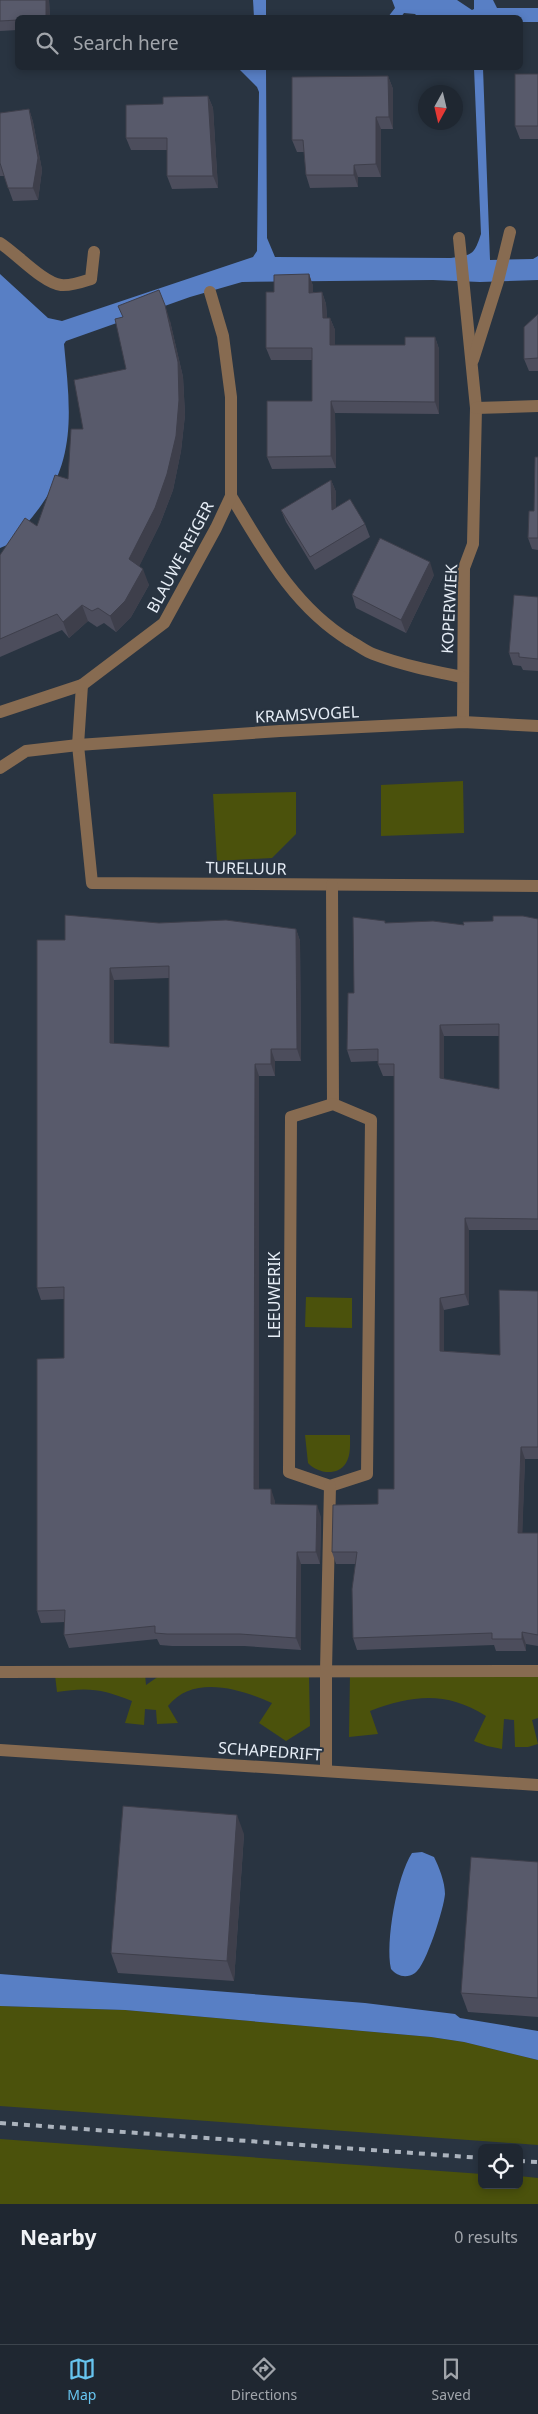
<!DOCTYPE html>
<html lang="en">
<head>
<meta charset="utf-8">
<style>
  :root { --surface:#1f2731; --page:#2c333d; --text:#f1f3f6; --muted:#a1a5ab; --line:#3c444d; --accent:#67c4ef }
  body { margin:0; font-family:"Noto Sans",sans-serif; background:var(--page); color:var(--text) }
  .controls { position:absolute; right:15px; bottom:15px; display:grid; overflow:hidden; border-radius:8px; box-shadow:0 2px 8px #0003 }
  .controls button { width:45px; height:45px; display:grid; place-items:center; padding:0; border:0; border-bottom:1px solid var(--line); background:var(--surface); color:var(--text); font:25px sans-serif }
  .compass { position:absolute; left:418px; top:85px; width:45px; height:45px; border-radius:50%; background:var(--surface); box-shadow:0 2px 8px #0003; rotate:188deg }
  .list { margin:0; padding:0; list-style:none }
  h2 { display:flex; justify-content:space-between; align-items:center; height:65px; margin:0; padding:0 20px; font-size:21px }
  h2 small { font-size:16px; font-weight:400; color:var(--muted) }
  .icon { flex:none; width:28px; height:28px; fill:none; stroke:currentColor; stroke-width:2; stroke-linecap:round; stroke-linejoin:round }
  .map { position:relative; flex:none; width:538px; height:2204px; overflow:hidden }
  .search { position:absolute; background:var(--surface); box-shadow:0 2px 8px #0003; left:15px; right:15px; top:15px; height:55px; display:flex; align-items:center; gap:12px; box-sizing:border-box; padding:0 18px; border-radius:8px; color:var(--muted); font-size:19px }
  .sheet { height:140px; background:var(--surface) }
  nav { display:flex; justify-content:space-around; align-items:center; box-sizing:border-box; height:70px; border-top:1px solid var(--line); background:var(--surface); font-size:14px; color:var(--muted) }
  nav a { display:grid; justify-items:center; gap:2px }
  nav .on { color:var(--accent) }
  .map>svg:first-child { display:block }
</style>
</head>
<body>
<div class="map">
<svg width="538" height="2204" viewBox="0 0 538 2204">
  <rect width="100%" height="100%" fill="#293441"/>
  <!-- green -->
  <g fill="#4b520c">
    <polygon points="463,781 464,833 381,836 381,785"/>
    <polygon points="296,792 296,834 272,858 217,861 213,794"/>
    <polygon points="306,1297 352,1298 352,1328 305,1327"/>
    <path d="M305,1435H350C350,1444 351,1455 346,1463C337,1477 317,1473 308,1463Z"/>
    <path d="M350,1673L538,1676V1718L532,1720L538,1744L528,1747H515L514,1720L504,1719L502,1749L487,1746L474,1741L486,1716C446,1691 413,1695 370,1711L378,1734L349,1737Z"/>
    <path d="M145,1674L146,1685L159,1676H309L310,1726L286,1741L259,1723L272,1703C241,1689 193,1674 168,1706L178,1723L157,1724L156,1710L145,1709L144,1725L125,1723L132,1701C103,1689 88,1687 57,1692L55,1675Z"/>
    <polygon points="0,2006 125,2010 431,2037 464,2042 538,2060 538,2145 0,2106"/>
    <polygon points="0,2139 482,2174 482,2185 519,2185 519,2176 538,2178 538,2204 0,2204"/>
  </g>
  <!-- water -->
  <g fill="#587fc5">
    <polygon points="253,0 266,0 266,17 254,17"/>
    <polygon points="392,0 457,0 472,10 474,9 474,0 493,0 497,8 538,8 538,22 521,22 520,18 418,17 415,14 404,13 401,17 388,17 395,8"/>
    <path d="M238,68H266L267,238L275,257L451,258C473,255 474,255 481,234L474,68H483L490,260L533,259L538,256V280L480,282L433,280L242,282L190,297L66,341L64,344C69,400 78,454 42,504C32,519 19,532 7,545L0,548V274L48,318L62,321L253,257L257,251L259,92L257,87Z"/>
    <path d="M422,1852L434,1857C439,1867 445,1882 445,1894C444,1908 426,1966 415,1973C406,1979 397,1976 391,1969C385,1942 397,1876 412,1853Z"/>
    <polygon points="0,1974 365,2003 455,2014 460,2018 538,2031 538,2060 464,2042 431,2037 125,2010 0,2006"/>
  </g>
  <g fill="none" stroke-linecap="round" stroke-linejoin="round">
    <!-- service -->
    <polyline stroke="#876b51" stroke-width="12" points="0,1672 538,1671"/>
    <!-- minor -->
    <g stroke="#876b51" stroke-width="12">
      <polyline points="459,238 476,408 473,544 464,568 463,722"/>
      <path d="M0,243C16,253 43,283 61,285C71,286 82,282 91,279L94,252"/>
      <polyline points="473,360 498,281 510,232"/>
      <polyline points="476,408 538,406"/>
      <path d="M231,496C264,551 294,607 350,641C358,645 365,651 373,654C402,665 432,671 462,677"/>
      <polyline points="82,685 78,745 92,883 538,886"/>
      <polyline points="0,712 82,685 164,623 216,528 231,496 231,397 223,336 210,292"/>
      <polyline points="0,768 26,751 78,745 280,731 463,722 538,726"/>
      <polyline points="332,885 333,1104"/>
      <polygon points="333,1104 371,1120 367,1474 330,1486 289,1472 291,1117"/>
      <polyline points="0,1750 538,1785"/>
      <polyline points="326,1771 326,1671 330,1486"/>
    </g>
    <!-- rail -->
    <g stroke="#abb3bd" stroke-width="4" stroke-dasharray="6 6" stroke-linecap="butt">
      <polyline points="0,2123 482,2158"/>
      <polyline points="519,2161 538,2162"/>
    </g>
  </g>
  <!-- wall -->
  <g fill="#4c4d5c" fill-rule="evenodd">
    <polygon points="0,0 49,0 50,18 18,18 18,30 0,31"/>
    <polygon points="538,74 538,139 520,139 515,126"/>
    <polygon points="388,76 393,89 393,129 381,129 381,177 358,177 358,187 310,188 306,175 304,152 297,152 292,140"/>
    <polygon points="208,96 213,108 218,188 172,189 167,176 167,150 131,150 126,138 163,104"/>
    <polygon points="29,109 33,122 42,170 38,200 13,201 4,176 0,176 0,113"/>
    <polygon points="309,274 313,286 313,292 322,292 326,304 327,318 330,318 335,330 335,345 405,345 435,337 439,349 439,414 335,413 336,468 272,469 267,457 312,401 312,360 271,360 266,348 274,292"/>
    <polygon points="538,314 538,371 529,371 524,359"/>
    <polygon points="170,321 183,377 185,415 181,451 173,490 160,524 139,566 149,585 131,617 116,632 104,623 97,627 88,621 69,638 62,630 0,657 0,555 37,526 68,479 83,429 126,369"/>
    <polygon points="538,457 538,550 532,549 528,538 534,511"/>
    <polygon points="331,480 336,492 336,507 365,524 370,537 315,570 286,522 281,510"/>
    <polygon points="434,575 406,633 356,608 352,595"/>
    <polygon points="538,597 538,671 523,670 521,666 513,665 509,653"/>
    <path d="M538,919V1230H469V1305L444,1310V1351L500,1355L538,1291V1459H525L522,1533H538V1646L526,1644V1651H496L494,1645L357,1650L353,1638L356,1564H336L332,1552L394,1489V1076H383L378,1064V1061L351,1062L347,1050L354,993L386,923L464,925ZM444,1036H499V1089L444,1079Z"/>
    <path d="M159,923L296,929L300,941L301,1061H275V1076H259V1489L275,1501V1504L321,1517L320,1564H301V1650L244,1646H172L160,1645L157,1639L69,1648L64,1635L65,1622L41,1623L37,1611L64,1358V1299L41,1300L37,1288L65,940ZM169,978V1047L114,1044V980Z"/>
    <polygon points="244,1834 234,1981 118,1973 111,1953"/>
    <polygon points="538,1862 538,2017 468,2012 461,1993"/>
  </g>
  <!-- shaded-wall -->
  <g fill="#3e3f4b">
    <polygon points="46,0 49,0 50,18 46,18"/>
    <polygon points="388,76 393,89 393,129 389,117"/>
    <polygon points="208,96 213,108 218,188 213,176"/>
    <polygon points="29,109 33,122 42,170 38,200 33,188"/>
    <polygon points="376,117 381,129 381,177 376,164"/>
    <polygon points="354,165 358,177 358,187 354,175"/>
    <polygon points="309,274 313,286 313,305 309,293"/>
    <polygon points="322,292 326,304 328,330 323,318"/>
    <polygon points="165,305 170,321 183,377 185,415 181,451 173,490 160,524 135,575 129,559"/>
    <polygon points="330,318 335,330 335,357 330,345"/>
    <polygon points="435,337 439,349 439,414 435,402"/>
    <polygon points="331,401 335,413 336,468 331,456"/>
    <polygon points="331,480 336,492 336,522 332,510"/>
    <polygon points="430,562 434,575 406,633 401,620"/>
    <polygon points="143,569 149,585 131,617 116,632 110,616"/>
    <polygon points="82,605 88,621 69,638 63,622"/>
    <polygon points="296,929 300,941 301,1061 297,1049"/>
    <polygon points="110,968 114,980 114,1055 110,1043"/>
    <polygon points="440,1025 444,1036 444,1090 440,1078"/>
    <polygon points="271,1049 275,1061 275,1076 271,1064"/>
    <polygon points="255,1064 259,1076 259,1501 254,1489"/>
    <polygon points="465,1218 469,1230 469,1305 465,1294"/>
    <polygon points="440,1298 444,1310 444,1363 440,1351"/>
    <polygon points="521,1447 525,1459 522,1545 518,1533"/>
    <polygon points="271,1489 275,1501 275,1516 271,1504"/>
    <polygon points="317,1505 321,1517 320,1564 316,1552"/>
    <polygon points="297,1552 301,1564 301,1650 296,1638"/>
    <polygon points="522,1632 526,1644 526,1651 522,1639"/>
    <polygon points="237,1815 244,1834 234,1981 227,1961"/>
  </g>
  <!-- building -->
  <g fill="#585a6b" stroke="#3e3f4b" fill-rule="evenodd">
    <polygon points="0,0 46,0 46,18 18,18 18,20 0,21"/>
    <rect x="515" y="74" width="23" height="52"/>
    <polygon points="388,76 389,117 376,117 376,164 354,165 354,175 306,175 303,140 292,140 292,77"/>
    <polygon points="208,96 213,176 167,176 167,138 126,138 126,105 163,104 163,97"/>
    <polygon points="29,109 38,158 33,188 8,188 0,163 0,113"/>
    <polygon points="309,274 309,293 322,292 323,318 330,318 330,345 405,345 405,337 435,337 435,402 331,401 331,456 267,457 267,401 312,401 312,348 266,348 266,292 274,292 274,275"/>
    <polygon points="159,290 165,305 178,362 179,400 176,436 167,474 155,508 129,559 143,569 125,601 110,616 98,608 92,611 82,605 63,622 57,614 0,639 0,555 25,518 37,526 55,475 68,479 71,429 83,429 74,380 126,369 115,319 123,317 118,306"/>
    <polygon points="538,314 538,358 524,359 524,327"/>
    <polygon points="535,457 538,457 538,538 528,538 529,511 534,511"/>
    <polygon points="331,480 332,510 350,499 365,524 310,557 281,510"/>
    <polygon points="380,538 430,562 401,620 352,595"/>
    <polygon points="514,595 538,597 538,659 519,657 519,653 509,653"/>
    <path d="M65,915L159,923L226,920L296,929L297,1049H271V1064H255L254,1489H271V1504L317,1505L316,1552H297L296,1638L240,1634H167L155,1633V1626L64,1635L65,1610L37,1611V1359L64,1358V1287L37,1288V940H65ZM169,966V1047L110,1043V968Z"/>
    <path d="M493,916H523L538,919V1219L465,1218V1294L440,1298V1351L500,1355L499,1290L538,1291V1447H521L518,1533H538V1635L522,1632V1639H492V1633L353,1638L352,1589L357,1552H332L333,1505L378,1504V1489H394V1064H378V1049L347,1050L348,993H354L353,917L385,921V923L433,921L464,925L463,922L493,921ZM499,1024V1089L440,1078V1025Z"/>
    <polygon points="123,1806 237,1815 227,1961 111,1953"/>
    <polygon points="471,1857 538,1862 538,1998 461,1993"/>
  </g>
  <g text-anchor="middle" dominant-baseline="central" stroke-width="4" stroke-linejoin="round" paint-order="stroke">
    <!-- street labels -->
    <g font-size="16" fill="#e6edf6" stroke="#293441">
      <text transform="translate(180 557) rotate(-62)">BLAUWE REIGER</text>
      <text transform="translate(449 609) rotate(-87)">KOPERWIEK</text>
      <text transform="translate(307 714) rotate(-3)">KRAMSVOGEL</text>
      <text transform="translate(246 868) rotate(1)">TURELUUR</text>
      <text transform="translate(274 1295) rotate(-90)">LEEUWERIK</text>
      <text transform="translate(270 1751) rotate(4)">SCHAPEDRIFT</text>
    </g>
  </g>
</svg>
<div class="controls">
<button><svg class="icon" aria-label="locate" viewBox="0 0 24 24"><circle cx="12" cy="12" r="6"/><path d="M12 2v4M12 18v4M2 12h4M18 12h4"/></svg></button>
</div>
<svg class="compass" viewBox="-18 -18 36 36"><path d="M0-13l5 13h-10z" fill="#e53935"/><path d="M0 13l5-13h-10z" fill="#a1a5ab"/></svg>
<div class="search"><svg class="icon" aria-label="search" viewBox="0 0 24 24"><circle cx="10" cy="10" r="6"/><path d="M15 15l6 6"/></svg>Search here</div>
</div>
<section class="sheet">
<h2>Nearby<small>0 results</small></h2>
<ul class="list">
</ul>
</section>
<nav>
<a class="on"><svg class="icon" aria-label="map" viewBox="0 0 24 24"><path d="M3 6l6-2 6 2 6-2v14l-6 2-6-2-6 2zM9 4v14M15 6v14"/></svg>Map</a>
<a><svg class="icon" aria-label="directions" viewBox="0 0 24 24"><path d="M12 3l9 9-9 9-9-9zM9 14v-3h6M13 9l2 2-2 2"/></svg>Directions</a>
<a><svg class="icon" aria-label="saved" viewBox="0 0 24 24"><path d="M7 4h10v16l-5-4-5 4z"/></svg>Saved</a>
</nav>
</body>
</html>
